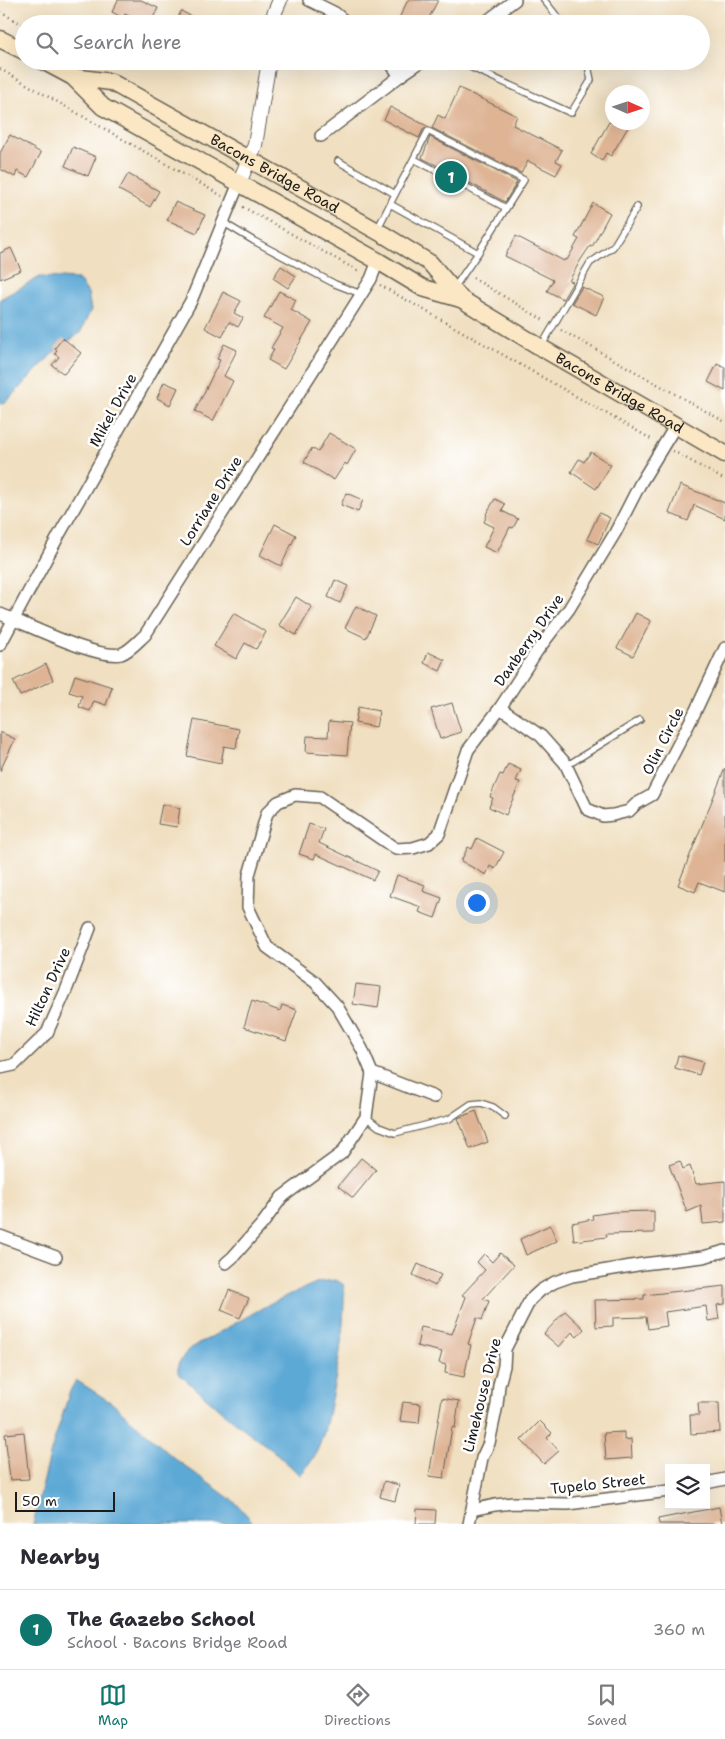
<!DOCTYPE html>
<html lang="en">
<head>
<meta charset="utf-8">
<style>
  :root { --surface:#fff; --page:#f7f7f7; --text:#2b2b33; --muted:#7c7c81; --line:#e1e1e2; --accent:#0f766e }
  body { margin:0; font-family:"Shantell Sans",sans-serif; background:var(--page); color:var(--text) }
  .controls { position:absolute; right:15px; bottom:15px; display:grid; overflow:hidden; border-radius:0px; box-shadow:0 5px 20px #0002 }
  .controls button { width:45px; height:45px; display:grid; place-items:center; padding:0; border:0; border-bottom:1px solid var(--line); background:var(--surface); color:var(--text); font:25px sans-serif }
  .compass { position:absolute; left:605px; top:85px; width:45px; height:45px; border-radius:50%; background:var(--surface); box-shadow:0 5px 20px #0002; rotate:93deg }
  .scale { position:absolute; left:15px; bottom:12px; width:100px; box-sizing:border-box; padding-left:5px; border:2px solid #1c1c1c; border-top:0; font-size:14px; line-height:18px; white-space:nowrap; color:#1c1c1c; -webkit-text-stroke:4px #fff; paint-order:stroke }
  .you { position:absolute; left:476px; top:902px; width:18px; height:18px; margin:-12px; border:4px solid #fff; border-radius:50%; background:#1a73e8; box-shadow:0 0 0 8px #1a73e833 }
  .badge { display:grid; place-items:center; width:32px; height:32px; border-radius:50%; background:var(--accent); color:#fff; font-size:16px; font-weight:700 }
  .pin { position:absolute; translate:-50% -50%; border:2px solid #fff; box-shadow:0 1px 5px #0006 }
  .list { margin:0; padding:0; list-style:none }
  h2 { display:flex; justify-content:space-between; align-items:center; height:65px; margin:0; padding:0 20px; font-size:21px }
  h2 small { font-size:16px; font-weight:400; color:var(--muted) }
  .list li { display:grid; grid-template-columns:32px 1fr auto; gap:15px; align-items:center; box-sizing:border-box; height:80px; padding:0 20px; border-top:1px solid var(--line) }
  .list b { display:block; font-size:19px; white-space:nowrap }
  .list p { margin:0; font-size:16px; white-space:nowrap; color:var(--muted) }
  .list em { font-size:16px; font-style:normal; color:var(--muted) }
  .icon { flex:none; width:28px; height:28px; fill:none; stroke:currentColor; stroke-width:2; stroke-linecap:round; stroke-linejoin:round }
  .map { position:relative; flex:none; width:725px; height:1524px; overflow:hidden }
  .search { position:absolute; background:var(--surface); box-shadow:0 5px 20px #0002; left:15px; right:15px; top:15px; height:55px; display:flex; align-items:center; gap:12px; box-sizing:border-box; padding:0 18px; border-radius:28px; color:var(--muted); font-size:19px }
  .sheet { height:145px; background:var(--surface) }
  nav { display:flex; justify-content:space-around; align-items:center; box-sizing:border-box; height:70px; border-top:1px solid var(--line); background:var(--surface); font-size:14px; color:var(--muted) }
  nav a { display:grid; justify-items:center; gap:2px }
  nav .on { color:var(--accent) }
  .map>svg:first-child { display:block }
</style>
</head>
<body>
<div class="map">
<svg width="725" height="1524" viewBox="0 0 725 1524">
  <rect width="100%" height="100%" fill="#fff"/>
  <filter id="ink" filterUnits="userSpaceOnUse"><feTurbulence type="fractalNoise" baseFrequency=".02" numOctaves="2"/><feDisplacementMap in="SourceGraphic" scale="10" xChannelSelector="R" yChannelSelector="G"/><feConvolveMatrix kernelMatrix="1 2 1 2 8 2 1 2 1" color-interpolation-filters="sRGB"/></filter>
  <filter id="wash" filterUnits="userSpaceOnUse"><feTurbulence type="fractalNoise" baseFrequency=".0096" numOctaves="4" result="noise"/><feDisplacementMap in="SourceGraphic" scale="20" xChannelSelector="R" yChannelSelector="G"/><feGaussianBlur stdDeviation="1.12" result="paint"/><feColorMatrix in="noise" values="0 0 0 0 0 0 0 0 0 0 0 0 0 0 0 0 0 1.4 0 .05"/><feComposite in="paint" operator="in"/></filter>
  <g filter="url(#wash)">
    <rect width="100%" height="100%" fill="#f0dfc0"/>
    <!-- water -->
    <g fill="#5da9d5" stroke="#3c6278">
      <polygon points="40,277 78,279 88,293 91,310 80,333 55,351 7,401 0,404 0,299"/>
      <path d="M336,1280L344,1285C345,1323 340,1359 332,1395C326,1424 322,1454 300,1475L277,1454L226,1415L178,1373V1364L188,1350L271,1303L318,1282Z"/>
      <polygon points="76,1380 112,1403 174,1458 236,1503 252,1521 252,1524 33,1524 51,1451 70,1391"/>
    </g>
    <g id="blocks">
      <!-- building -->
      <g fill="#deb494">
        <polygon points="118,0 141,0 158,8 150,24 145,24 125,14 123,18 112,12"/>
        <polygon points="408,0 438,0 426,24 396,24"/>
        <polygon points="181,11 206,24 175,24"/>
        <polygon points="459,88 517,116 513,125 562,150 556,161 562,164 556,175 528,161 521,173 432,128 438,115 445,119"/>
        <polygon points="390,107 429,127 424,128 419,138 384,120"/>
        <polygon points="609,122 631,122 611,156 606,153 602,161 591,154"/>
        <polygon points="10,135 41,153 28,177 17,171 15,177 0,169 0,153"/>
        <polygon points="430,137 517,182 505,202 468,182 469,181 422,158"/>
        <polygon points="73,147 96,157 88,176 65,166"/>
        <polygon points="128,174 159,191 150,207 119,190"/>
        <polygon points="175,202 205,215 197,233 167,220"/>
        <polygon points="593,203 610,213 592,247 590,246 580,261 569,281 573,282 563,299 547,291 553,280 505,256 516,236 564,261 565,259 567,260 579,239 575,237"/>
        <polygon points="11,248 21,270 0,279 0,253"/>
        <polygon points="281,266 296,276 288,288 273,278"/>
        <polygon points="582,287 604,297 596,315 572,303"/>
        <polygon points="279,291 296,300 291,310 312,322 284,369 268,360 274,350 271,348 283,328 264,318"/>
        <polygon points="223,292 241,301 234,313 243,318 238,327 229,322 222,337 205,328"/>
        <polygon points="63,338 81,353 64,374 52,365 59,357 55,354 57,350 55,348"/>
        <polygon points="224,344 237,350 224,376 233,381 213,421 195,411 220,360 217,359"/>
        <polygon points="717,364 725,368 725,391 708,382"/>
        <polygon points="164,382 178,388 170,405 157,398"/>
        <polygon points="329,433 356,449 347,465 345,463 334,480 304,462 312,448 318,452"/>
        <polygon points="591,452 611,465 596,489 571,472 579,459 584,462"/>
        <polygon points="680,485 725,503 725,519 694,505 688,521 669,513"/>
        <polygon points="346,493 363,500 358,512 341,505"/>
        <polygon points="495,499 505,504 502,511 518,519 513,528 510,527 497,553 484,547 494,527 484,522 487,515 486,514"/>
        <polygon points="599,513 610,518 598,544 587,539"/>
        <polygon points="275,524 296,535 281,566 260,555"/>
        <polygon points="335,580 348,586 340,603 328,597"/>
        <polygon points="296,597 312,607 296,635 279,625"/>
        <polygon points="356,606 376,616 366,638 345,628"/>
        <polygon points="234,613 266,632 256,649 245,643 236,659 214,646"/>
        <polygon points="636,613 651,621 633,656 617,648"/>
        <polygon points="428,652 445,660 440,671 424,663"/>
        <polygon points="46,664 53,680 20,696 13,681"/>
        <polygon points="75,675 112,687 106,705 94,701 90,711 79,707 82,696 69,692"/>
        <polygon points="452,703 461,732 440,739 431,709"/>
        <polygon points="358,707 379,711 376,727 355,723"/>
        <polygon points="194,720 239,729 236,748 224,746 221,763 187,756"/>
        <polygon points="329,721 350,723 347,755 306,752 307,736 328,737"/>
        <polygon points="0,732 15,739 0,771"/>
        <polygon points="508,764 521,770 516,781 520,782 506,815 489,807 493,798 490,797 500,774 503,775"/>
        <polygon points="725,768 725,892 699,882 695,892 678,885"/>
        <polygon points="162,804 180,808 177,827 158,824"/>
        <polygon points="309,824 324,829 319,843 378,871 373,880 316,854 314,859 299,854"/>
        <polygon points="477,838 504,852 495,869 490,866 486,875 461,861 468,847 472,849"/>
        <polygon points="397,875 425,885 423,891 442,898 435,918 419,912 421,907 390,896"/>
        <polygon points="356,984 381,987 378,1008 353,1004"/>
        <polygon points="252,1001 280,1011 282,1005 297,1010 286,1041 244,1027"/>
        <polygon points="678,1055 703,1062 699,1075 675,1068"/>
        <polygon points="476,1111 488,1142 470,1149 458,1118"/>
        <polygon points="361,1158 376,1170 353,1198 338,1186"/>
        <polygon points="680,1161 683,1169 690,1166 696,1184 725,1181 725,1222 703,1224 701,1206 687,1212 669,1165"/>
        <polygon points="654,1211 654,1233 606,1234 607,1237 574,1241 572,1223 593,1219 592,1215 613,1212"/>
        <polygon points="550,1225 557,1241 526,1255 520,1239"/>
        <polygon points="500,1253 514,1265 483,1299 489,1301 482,1320 477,1318 468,1344 471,1345 464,1377 445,1373 446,1365 439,1363 442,1352 417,1346 421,1327 452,1334 466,1297 462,1295 485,1270 477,1262 484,1254 492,1262"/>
        <polygon points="418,1264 441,1275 435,1286 413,1275"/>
        <polygon points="725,1286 725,1304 717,1305 719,1319 708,1321 706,1306 665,1312 667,1326 648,1329 646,1317 613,1318 613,1326 596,1327 595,1300 644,1299 644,1295"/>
        <polygon points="229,1290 249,1298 240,1318 221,1310"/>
        <polygon points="565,1311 584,1329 577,1337 572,1332 559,1347 544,1334"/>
        <polygon points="442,1398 459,1401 455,1428 452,1427 444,1478 429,1476"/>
        <polygon points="403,1402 421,1404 419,1423 400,1421"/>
        <polygon points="698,1403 719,1403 720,1432 691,1434 690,1415 699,1415"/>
        <polygon points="540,1421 552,1433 547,1438 559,1451 544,1464 521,1440"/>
        <polygon points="24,1432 29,1479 10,1480 5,1434"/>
        <polygon points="624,1432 624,1440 631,1439 632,1458 606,1460 604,1433"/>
        <polygon points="384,1481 399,1485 395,1501 380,1497"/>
        <polygon points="719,1507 722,1524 659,1524 658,1519"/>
        <polygon points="417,1509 436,1510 435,1524 416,1524"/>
      </g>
    </g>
  </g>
  <g filter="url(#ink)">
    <use href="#blocks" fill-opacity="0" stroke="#666055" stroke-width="1"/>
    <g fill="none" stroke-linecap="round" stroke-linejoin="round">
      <defs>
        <g id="service">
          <polyline points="544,0 563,24"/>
          <polyline points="457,61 571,113 591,80 587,61"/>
          <polyline points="414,159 506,208"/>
          <polyline points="338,161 395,194"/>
          <polyline points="390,204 428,131 524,180 478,253"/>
          <polyline points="224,223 254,241 335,284 361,294"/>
          <polyline points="377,230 390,204 478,253 454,288"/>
          <polyline points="542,345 590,263 613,247 637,207"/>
          <polyline points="566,766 640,720"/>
          <polyline points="366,1117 379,1127 395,1133 449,1119 471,1104 481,1103 493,1107 505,1116"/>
        </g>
        <g id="minor">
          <polyline points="309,0 335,13 348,24"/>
          <polyline points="483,24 515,0"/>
          <polyline points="389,61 400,76"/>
          <polyline points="321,136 400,76 422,61"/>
          <path d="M0,614C27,624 95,659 121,654C130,651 138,641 145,635L347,317L371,279L378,261"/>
          <polyline points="0,645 59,535 191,301 239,183"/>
          <polyline points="500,708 541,736 565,763 587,809 603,816 613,815 629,811 636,804 652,795 695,712 725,648"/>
          <polyline points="0,1068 14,1065 47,1033 67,988 90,928"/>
          <polyline points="434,1097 372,1073 362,1049 337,1006 315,982 267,947 248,907 249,875 267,813 278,802 295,795 320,797 396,849 413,848 429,843 439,834 468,750 500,708 537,651 569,609 615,533 640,484 676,425"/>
          <polyline points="0,1236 56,1257"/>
          <polyline points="226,1263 233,1257 263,1223 282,1197 342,1153 366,1117 372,1073"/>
          <polyline points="706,1483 725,1479"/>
          <polyline points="472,1510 495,1505 513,1503 568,1504 669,1491"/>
          <polyline points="469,1524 482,1458 489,1443 497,1405 499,1385 504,1366 505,1349 530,1300 541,1290 555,1282 572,1276 643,1264 703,1257 725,1251"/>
        </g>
        <g id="tertiary">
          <polyline points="273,24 274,14 280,0"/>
          <polyline points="239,183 255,145 269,61"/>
        </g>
        <g id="secondary">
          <polyline points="0,39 24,51"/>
          <path id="s1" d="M43,61L73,77L103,107L378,261L423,288L461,299L540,347L725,454"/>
          <path id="s2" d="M73,77L111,82L386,236L430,263L461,299"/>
        </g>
      </defs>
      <!-- service casing -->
      <use href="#service" stroke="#666055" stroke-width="8"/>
      <!-- minor casing -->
      <use href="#minor" stroke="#666055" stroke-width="14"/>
      <!-- tertiary casing -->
      <use href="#tertiary" stroke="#666055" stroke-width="16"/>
      <!-- secondary casing -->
      <use href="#secondary" stroke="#666055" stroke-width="19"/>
      <!-- path -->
      <g stroke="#666055" stroke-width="2.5" stroke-dasharray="1 4" stroke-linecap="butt">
        <polyline points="0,12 24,25"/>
        <polyline points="0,69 222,196"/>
        <polyline points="243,207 360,272"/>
        <polyline points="473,278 545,321"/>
        <polyline points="380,285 653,440"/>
        <polyline points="561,330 725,422"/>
        <polyline points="673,451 725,480"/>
      </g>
      <!-- service -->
      <use href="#service" stroke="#fff" stroke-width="5.5"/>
      <!-- minor -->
      <use href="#minor" stroke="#fff" stroke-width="11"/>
      <!-- tertiary -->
      <use href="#tertiary" stroke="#fff" stroke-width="14"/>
      <!-- secondary -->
      <use href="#secondary" stroke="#fbe7c3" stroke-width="16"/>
    </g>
  </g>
  <g text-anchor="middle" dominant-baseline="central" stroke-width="5" stroke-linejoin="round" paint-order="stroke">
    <!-- street labels -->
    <g font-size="15" fill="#1c1c1c" stroke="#fff">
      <text stroke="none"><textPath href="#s2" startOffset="226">Bacons Bridge Road</textPath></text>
      <text stroke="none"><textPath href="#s1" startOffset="668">Bacons Bridge Road</textPath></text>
      <text transform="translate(113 410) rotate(-61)">Mikel Drive</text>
      <text transform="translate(211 501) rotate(-58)">Lorriane Drive</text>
      <text transform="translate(529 640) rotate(-55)">Danberry Drive</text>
      <text transform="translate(663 741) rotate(-63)">Olin Circle</text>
      <text transform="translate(48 987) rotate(-65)">Hilton Drive</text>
      <text transform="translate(482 1395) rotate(-76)">Limehouse Drive</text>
      <text transform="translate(598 1484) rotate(-6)">Tupelo Street</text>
    </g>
  </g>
</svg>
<div class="controls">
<button><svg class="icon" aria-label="layers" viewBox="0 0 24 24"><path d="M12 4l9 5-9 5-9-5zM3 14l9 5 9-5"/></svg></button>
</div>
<svg class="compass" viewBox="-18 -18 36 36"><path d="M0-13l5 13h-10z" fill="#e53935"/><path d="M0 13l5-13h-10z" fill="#7c7c81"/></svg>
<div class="scale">50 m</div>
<div class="you"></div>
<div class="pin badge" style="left:451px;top:177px">1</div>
<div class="search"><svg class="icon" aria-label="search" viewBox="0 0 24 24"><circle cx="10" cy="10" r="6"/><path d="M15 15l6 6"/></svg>Search here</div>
</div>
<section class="sheet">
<h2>Nearby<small></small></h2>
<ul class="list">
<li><span class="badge">1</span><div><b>The Gazebo School</b><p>School · Bacons Bridge Road</p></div><em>360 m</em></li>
</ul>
</section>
<nav>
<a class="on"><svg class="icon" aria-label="map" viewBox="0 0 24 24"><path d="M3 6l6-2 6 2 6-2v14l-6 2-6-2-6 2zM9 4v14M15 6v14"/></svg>Map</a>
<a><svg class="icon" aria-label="directions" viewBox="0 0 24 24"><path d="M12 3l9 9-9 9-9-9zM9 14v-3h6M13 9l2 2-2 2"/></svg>Directions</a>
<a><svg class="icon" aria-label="saved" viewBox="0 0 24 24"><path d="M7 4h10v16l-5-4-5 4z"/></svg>Saved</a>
</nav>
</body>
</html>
